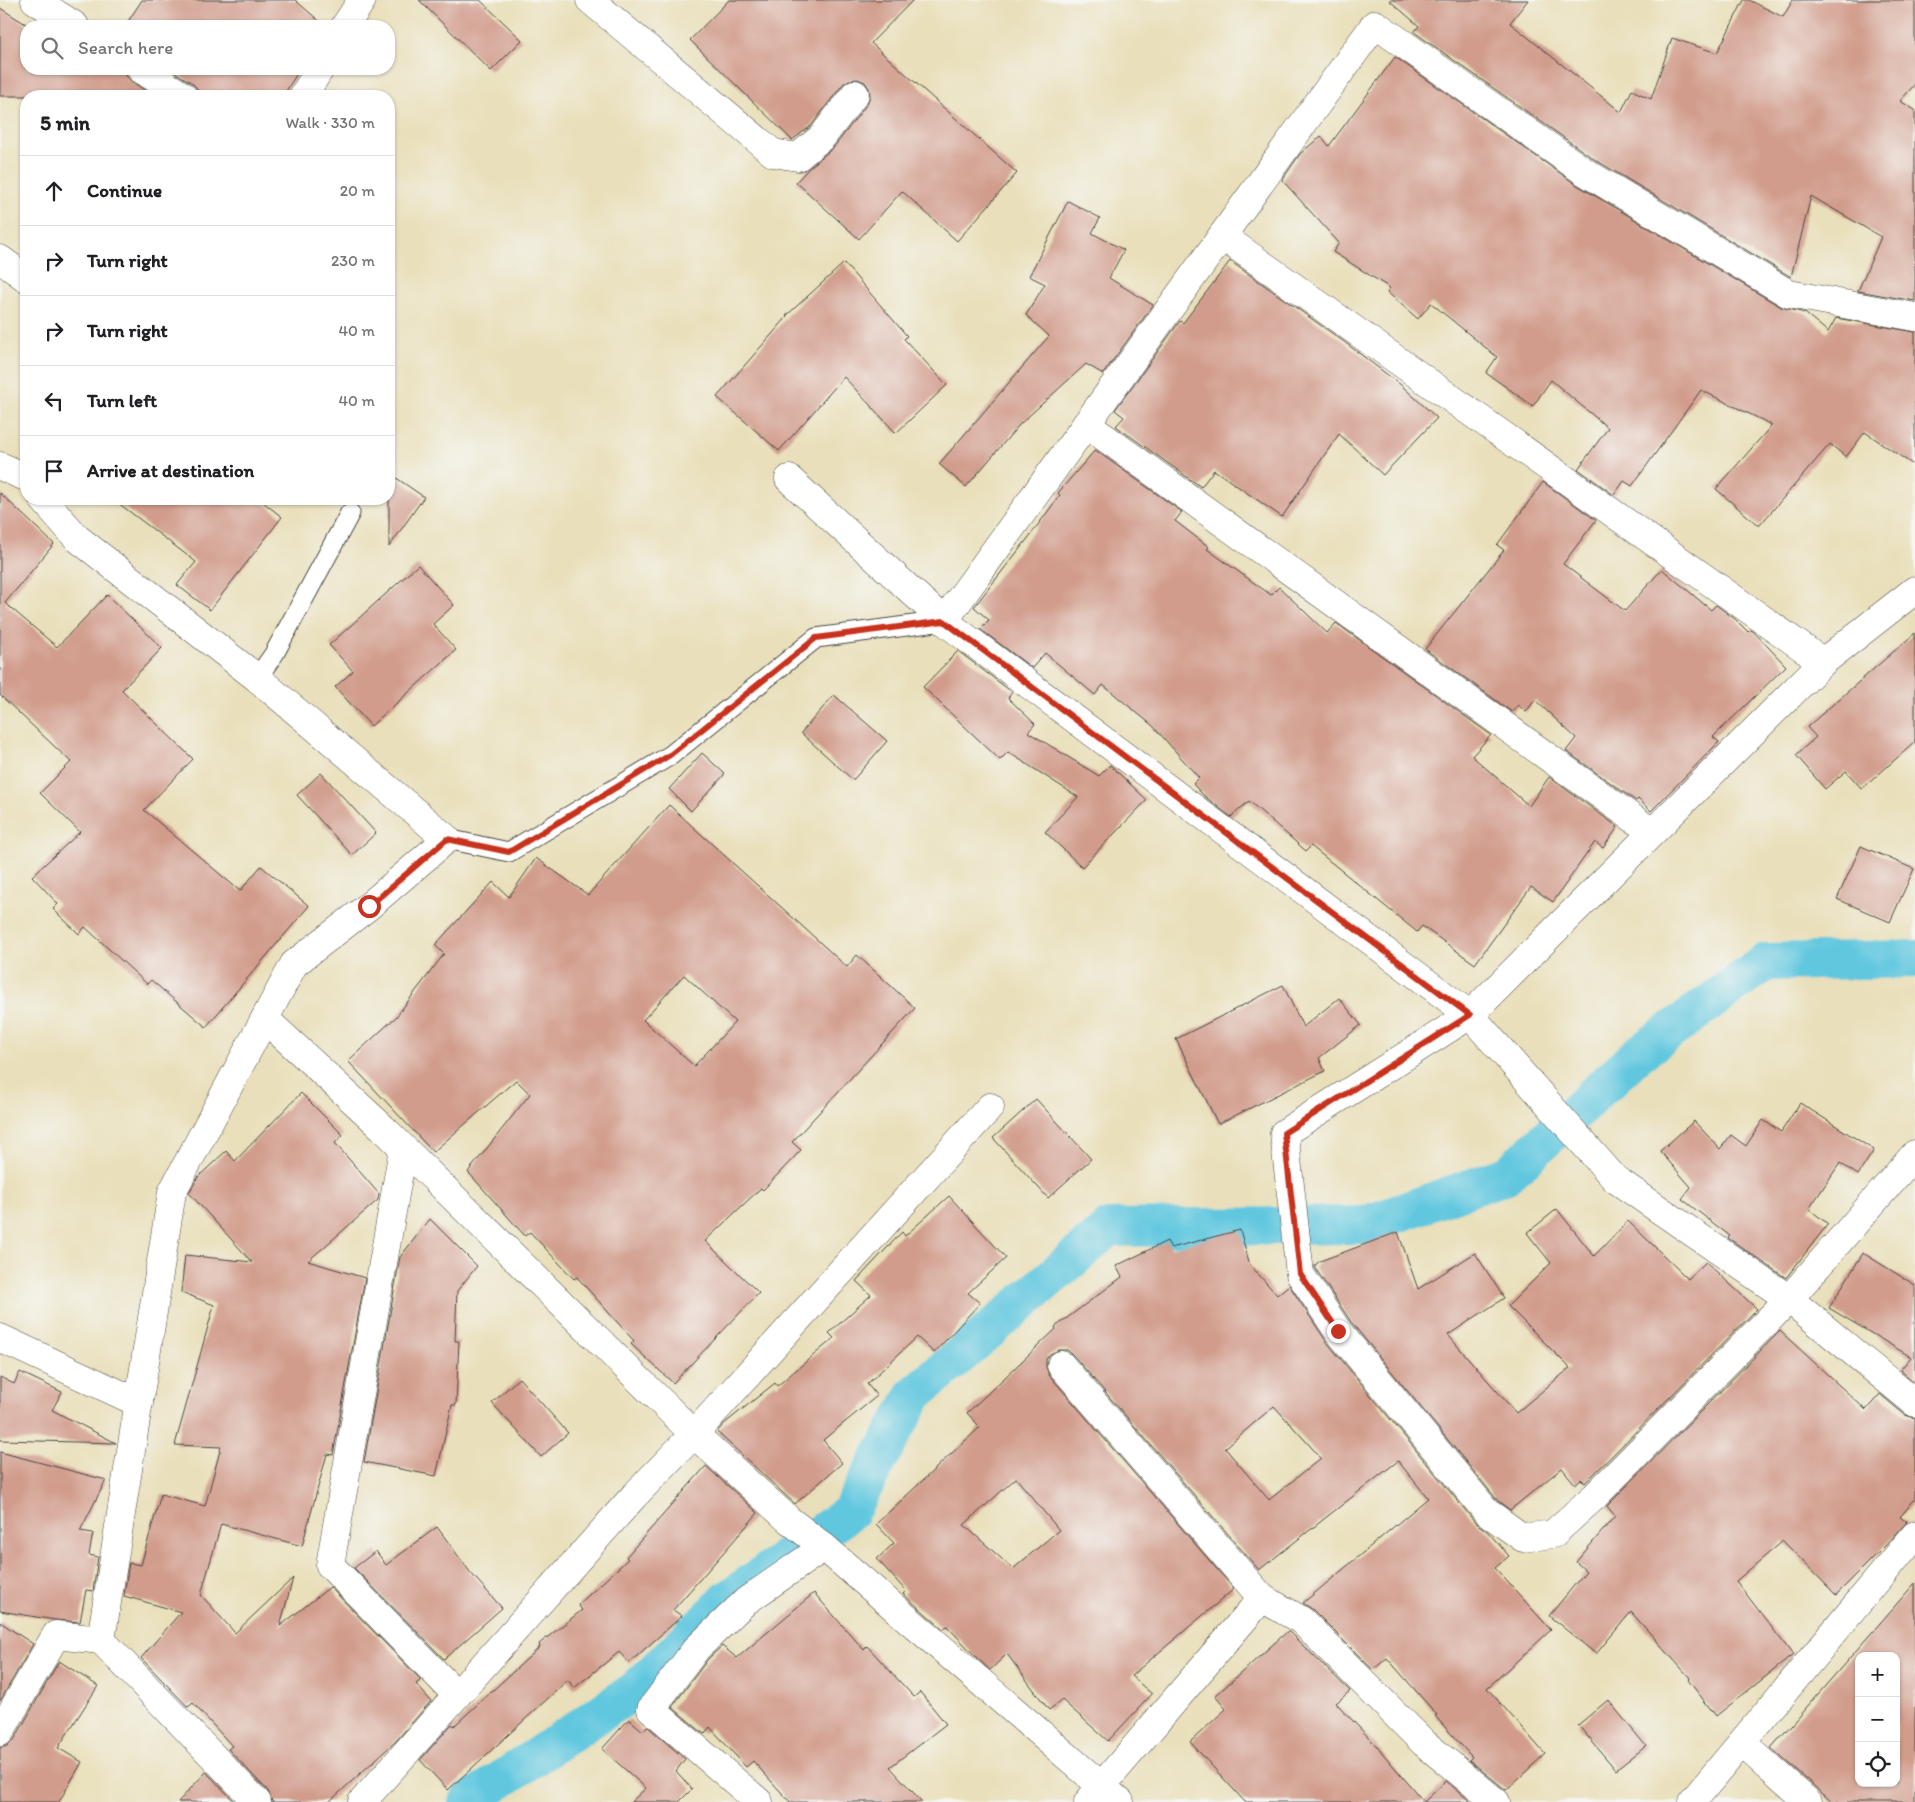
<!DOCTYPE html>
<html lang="en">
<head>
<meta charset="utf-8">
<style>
  :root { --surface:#fff; --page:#f2f2f2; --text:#202124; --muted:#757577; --line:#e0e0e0 }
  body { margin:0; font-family:Itim,sans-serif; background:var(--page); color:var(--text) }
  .controls { position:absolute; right:15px; bottom:15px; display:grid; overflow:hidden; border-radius:10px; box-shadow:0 1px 4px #0004 }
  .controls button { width:45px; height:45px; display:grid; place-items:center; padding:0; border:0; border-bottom:1px solid var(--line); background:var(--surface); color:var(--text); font:25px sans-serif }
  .stop { position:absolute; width:15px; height:15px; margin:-11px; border:4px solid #c8321e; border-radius:50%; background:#fff }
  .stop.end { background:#c8321e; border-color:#fff; box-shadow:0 1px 5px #0008 }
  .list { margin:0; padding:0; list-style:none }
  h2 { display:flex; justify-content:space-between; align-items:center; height:65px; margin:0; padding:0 20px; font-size:21px }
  h2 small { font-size:16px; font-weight:400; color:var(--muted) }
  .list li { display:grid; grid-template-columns:32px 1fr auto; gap:15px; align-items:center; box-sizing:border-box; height:70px; padding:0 20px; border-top:1px solid var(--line) }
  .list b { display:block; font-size:19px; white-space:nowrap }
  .list em { font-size:16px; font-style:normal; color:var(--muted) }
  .icon { flex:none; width:28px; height:28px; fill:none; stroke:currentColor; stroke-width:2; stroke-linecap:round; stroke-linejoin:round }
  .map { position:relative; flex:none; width:1915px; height:1802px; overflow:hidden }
  .search { position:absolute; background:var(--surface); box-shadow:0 1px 4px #0004; left:20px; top:20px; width:375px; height:55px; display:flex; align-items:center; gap:12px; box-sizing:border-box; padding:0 18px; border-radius:20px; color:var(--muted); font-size:19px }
  .panel { position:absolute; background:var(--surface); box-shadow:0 1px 4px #0004; left:20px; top:90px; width:375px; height:415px; border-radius:20px }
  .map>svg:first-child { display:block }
</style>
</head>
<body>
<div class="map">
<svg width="1915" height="1802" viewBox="0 0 1915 1802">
  <rect width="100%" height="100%" fill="#f6f6f2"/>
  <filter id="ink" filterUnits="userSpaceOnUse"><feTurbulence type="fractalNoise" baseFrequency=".02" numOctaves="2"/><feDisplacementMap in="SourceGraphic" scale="10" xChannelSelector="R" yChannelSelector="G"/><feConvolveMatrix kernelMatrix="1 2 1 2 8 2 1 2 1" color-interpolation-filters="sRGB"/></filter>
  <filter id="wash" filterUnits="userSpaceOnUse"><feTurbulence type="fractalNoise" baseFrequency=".0096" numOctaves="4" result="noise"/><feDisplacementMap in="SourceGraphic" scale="20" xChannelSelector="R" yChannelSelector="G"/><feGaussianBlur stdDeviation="1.12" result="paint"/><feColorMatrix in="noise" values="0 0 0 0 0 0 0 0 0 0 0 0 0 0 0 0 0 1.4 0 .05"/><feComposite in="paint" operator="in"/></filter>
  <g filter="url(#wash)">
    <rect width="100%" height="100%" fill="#e9dfba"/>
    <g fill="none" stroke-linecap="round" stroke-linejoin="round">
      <!-- canal -->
      <polyline stroke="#61c7df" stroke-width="38" points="468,1802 635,1690 727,1600 850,1512 915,1394 1109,1228 1365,1225 1507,1175 1637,1055 1766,962 1915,959"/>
    </g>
    <g id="blocks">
      <!-- building -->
      <g fill="#d19c8c" fill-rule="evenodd">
        <polygon points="142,0 295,0 325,26 125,26"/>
        <polygon points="419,0 480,0 522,40 491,71"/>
        <polygon points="729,0 913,0 871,43 1017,173 957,241 902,191 859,239 796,182 809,168 834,147 867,104 870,96 869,88 865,82 858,79 849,80 843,84 811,126 792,140 690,40"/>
        <polygon points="1389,0 1528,0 1510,23 1621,112 1632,90 1651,99 1672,38 1717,53 1744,0 1749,0 1783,17 1793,0 1915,0 1915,84 1900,101 1915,110 1915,301 1858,291 1881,237 1811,196 1791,277 1594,159 1414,32 1419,26"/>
        <polygon points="0,8 29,26 26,26 26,69 125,69 127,77 132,82 154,96 0,96"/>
        <polygon points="1395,57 1577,185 1781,307 1805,313 1828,332 1836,318 1915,332 1915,466 1865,432 1846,457 1830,444 1759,526 1716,489 1772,425 1701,390 1632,486 1624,481 1614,495 1578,469 1608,428 1551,380 1533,406 1486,373 1497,357 1431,303 1418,319 1387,292 1390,288 1333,252 1339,243 1282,180 1300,154 1321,136 1329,146"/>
        <polygon points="170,69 300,69 283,96 199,96 197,88 192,83"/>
        <polygon points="1068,201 1100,218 1092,233 1124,250 1109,278 1153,305 1103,374 1086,364 1020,424 966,487 939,464 1049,336 1026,315 1045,284 1029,276"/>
        <polygon points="1230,261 1343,341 1401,385 1437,418 1383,475 1339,434 1282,517 1214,470 1201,487 1116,426 1124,417 1115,410 1180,321 1183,323"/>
        <polygon points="844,263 907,336 904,339 947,385 896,433 844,377 779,451 717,397 787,317 786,316"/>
        <polygon points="1095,450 1182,512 1175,521 1209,547 1207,549 1271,595 1279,587 1327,633 1336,623 1491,735 1472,756 1529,806 1549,777 1618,827 1603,848 1595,842 1553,902 1531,887 1475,964 1422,926 1417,932 1311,846 1306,851 1249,801 1231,817 1204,796 1193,784 1199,778 1153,726 1103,685 1095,695 1045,653 1032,668 980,629 989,620 974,607 1029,537 1060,495 1058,493"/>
        <polygon points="389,473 424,497 389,547"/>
        <polygon points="1543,482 1596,520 1563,564 1625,611 1662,569 1711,610 1716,605 1735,619 1748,632 1750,630 1753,631 1786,666 1713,737 1719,742 1651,811 1638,799 1636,801 1566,751 1576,738 1535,700 1526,712 1518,705 1512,712 1425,649 1504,550 1497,545"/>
        <polygon points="0,493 54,544 5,603 57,647 107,595 162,648 122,690 193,759 144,810 240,891 261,866 309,906 206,1027 151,980 147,984 85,927 79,934 53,909 58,904 32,876 80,832 40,793 71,762 0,695"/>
        <polygon points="113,499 259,499 282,517 210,610 177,585 196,562"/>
        <polygon points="418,565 454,605 433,624 456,650 371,726 335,687 353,671 329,645"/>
        <polygon points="1915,633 1915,742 1862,789 1846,771 1825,789 1796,755 1816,737 1807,727"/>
        <polygon points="958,651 1012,692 1008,698 1035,724 1028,732 1099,776 1110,765 1147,800 1082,867 1045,832 1078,797 1008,752 1000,760 923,687"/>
        <polygon points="834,695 887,741 853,780 801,733"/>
        <polygon points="702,753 725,774 691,811 669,789"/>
        <polygon points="321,773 376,833 352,855 297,795"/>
        <path d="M669,805L847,967L857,955L915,1008L792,1142L801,1150L763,1190L761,1188L705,1241L759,1293L673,1383L631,1344L634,1341L577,1277L574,1279L530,1232L525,1236L468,1172L530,1094L516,1080L433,1152L348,1061L396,1017L444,954L435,945L493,882L509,897L536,858L588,895ZM684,975L735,1022L694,1066L643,1020Z"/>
        <polygon points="1861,846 1914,869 1890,922 1837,899"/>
        <polygon points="1283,985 1303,1027 1339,998 1361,1025 1319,1058 1325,1071 1218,1124 1176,1039"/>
        <polygon points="301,1093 343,1135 335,1143 379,1194 378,1200 308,1261 365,1278 333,1455 327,1454 302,1546 221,1524 201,1595 235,1633 293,1578 280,1626 330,1587 421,1680 416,1684 431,1701 396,1741 329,1802 272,1802 268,1791 228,1749 232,1746 193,1703 188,1707 141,1658 181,1612 124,1596 129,1563 141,1565 161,1494 205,1506 221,1447 175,1445 214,1305 181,1292 185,1255 252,1262 189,1193 198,1177 226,1151 235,1161"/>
        <polygon points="1036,1099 1091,1159 1048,1198 993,1138"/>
        <polygon points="1800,1103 1874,1150 1858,1175 1840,1163 1809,1209 1828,1224 1786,1278 1728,1238 1730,1236 1682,1199 1691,1187 1660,1151 1694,1121 1720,1149 1731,1135 1746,1146 1763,1120 1781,1132"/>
        <polygon points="949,1196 1006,1258 968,1293 980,1303 934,1353 917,1337 867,1384 877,1396 823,1440 842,1463 795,1504 717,1432 724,1424 775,1383 777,1386 834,1338 829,1333 871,1295 856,1281 902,1232 905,1236"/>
        <polygon points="1557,1209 1594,1256 1628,1221 1688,1279 1706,1262 1757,1309 1585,1483 1581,1479 1575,1484 1562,1468 1510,1510 1498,1501 1351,1322 1315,1268 1315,1265 1320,1261 1398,1232 1418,1289 1475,1253 1504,1298 1448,1335 1516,1413 1570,1368 1508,1306 1551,1263 1527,1233"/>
        <polygon points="430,1219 477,1266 457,1291 455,1341 459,1341 456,1405 452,1405 436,1476 364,1462 400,1257"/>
        <path d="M1240,1230L1250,1265L1277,1295L1289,1285L1326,1341L1475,1522L1488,1532L1509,1556L1495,1568L1551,1630L1487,1688L1545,1754L1506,1790L1469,1760L1472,1757L1435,1716L1437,1715L1387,1658L1373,1670L1312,1609L1303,1603L1428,1498L1398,1461L1259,1570L1073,1355L1067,1350H1059L1050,1354L1046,1359V1367L1049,1375L1234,1589L1131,1676L1152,1694L1108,1741L1062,1700L1049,1710L1007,1654L990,1670L977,1658L947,1626L943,1629L903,1594L906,1591L877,1559L894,1543L876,1524L980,1427L967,1413L1056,1329L1055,1327L1122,1277L1116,1266L1167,1241L1171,1248ZM1274,1406L1321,1458L1269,1500L1225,1448ZM1016,1478L1059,1530L1013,1569L964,1525Z"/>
        <polygon points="1863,1253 1915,1285 1915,1383 1900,1370 1911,1357 1829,1308"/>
        <polygon points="1780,1331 1866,1410 1880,1394 1905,1415 1915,1418 1915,1499 1900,1517 1907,1522 1884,1547 1836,1595 1783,1541 1736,1581 1793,1655 1716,1716 1688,1680 1690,1678 1631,1612 1596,1654 1549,1616 1586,1571 1576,1562 1615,1516 1607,1506"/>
        <polygon points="20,1372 62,1392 52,1410 116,1443 0,1440 0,1377 14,1384"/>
        <polygon points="519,1378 568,1433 541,1457 492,1403"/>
        <polygon points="0,1452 106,1480 80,1531 93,1533 89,1555 98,1557 93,1591 86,1590 80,1622 55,1620 0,1611"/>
        <polygon points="706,1466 758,1513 673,1610 682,1616 629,1663 619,1652 574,1688 568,1680 448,1790 420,1760 452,1724 454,1726 540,1647 539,1644 582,1610 578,1605 628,1559 626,1557"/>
        <polygon points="437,1527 470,1572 502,1608 444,1659 354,1568 376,1551 386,1565"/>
        <path d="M1915,1583V1802H1832L1771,1748ZM1859,1656H1896V1783H1859Z"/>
        <polygon points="814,1593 864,1650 867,1646 914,1697 920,1692 946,1724 890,1767 922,1802 790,1802 753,1761 746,1767 710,1727 704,1734 672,1707 708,1659 722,1646 737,1658"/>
        <polygon points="0,1622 33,1644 0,1701"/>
        <polygon points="1288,1631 1350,1691 1336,1703 1373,1742 1424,1802 1446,1781 1471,1802 1245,1802 1190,1742 1226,1709 1215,1696"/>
        <polygon points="59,1661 98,1686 58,1748 82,1762 59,1802 0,1802 0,1748 7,1746 14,1740"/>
        <polygon points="1608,1700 1646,1746 1616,1770 1578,1725"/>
        <polygon points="629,1719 643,1731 647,1726 685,1759 676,1771 692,1789 679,1802 631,1802 646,1788 602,1749"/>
        <polygon points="206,1772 235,1802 178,1802"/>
      </g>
    </g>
  </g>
  <g filter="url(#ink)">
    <use href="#blocks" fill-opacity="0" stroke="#484640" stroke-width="1"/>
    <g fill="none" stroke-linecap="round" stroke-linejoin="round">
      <defs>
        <g id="lane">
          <polyline points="257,678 274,654 350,513"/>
          <polyline points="447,839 509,852 671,755 816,638 944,621"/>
        </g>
        <g id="street">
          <polyline points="35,0 75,26"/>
          <polyline points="590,0 773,153 798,157 822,137 855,94"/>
          <polyline points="345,26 362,0"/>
          <polyline points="141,69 183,96"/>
          <polyline points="303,96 320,69"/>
          <polyline points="1222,236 1823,662"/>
          <polyline points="0,259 26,278"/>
          <polyline points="1915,317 1789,294 1585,172 1375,24 944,621 1470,1015 1823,662 1915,590"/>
          <polyline points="1086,424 1652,832"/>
          <polyline points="0,466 23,476"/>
          <polyline points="789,479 944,621"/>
          <polyline points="43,499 77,538 257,678 447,839 369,906 294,964 172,1192 101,1640 257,1802"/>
          <polyline points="265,1019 383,1128 694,1434 789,1520 824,1547 1120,1802"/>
          <polyline points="403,1149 330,1565 457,1695"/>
          <polyline points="1915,1154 1789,1299 1594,1497 1553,1534 1523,1538 1487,1512 1338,1331 1300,1274 1284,1133 1470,1015 1615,1179 1789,1299 1915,1403"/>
          <polyline points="0,1338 139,1403"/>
          <polyline points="1061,1365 1262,1598 1301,1620 1424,1743 1496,1802"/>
          <polyline points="0,1732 56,1635 101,1640"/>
          <polyline points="1742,1743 1808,1802"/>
          <polyline points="362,1802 634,1496 694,1434 990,1107"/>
          <polyline points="759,1802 651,1709 696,1649 746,1601 824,1547"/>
          <polyline points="1088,1802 1262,1598"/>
          <polyline points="1692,1802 1915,1535"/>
        </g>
      </defs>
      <!-- lane casing -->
      <use href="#lane" stroke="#484640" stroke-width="21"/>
      <!-- street casing -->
      <use href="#street" stroke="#484640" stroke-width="29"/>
      <!-- lane -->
      <use href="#lane" stroke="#fff" stroke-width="19"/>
      <!-- street -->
      <use href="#street" stroke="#fff" stroke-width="28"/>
    </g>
  </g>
  <g fill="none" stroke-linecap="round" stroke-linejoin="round" filter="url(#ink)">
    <!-- route -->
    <polyline stroke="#c8321e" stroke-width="6" points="369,906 447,839 509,852 670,755 816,638 944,621 1470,1015 1284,1133 1300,1274 1338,1331"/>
  </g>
</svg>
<div class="controls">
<button>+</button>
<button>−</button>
<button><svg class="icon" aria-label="locate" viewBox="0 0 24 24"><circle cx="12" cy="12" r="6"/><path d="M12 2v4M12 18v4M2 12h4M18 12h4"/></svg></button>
</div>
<div class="stop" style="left:369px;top:906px"></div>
<div class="stop end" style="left:1338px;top:1331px"></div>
<div class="search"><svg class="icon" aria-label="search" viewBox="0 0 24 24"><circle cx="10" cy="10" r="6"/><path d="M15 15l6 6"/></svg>Search here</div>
<section class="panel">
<h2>5 min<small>Walk · 330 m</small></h2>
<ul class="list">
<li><svg class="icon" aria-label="ahead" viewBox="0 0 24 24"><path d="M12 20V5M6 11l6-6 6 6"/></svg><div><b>Continue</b></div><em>20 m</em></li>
<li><svg class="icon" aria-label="right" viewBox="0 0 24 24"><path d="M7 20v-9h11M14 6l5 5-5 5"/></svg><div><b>Turn right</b></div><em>230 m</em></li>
<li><svg class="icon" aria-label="right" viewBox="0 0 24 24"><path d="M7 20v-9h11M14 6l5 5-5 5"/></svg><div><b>Turn right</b></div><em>40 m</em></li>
<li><svg class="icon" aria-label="left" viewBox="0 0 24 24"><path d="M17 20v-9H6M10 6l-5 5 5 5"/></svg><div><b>Turn left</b></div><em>40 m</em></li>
<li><svg class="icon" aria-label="arrive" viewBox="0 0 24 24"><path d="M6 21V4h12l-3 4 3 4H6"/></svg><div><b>Arrive at destination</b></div></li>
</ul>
</section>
</div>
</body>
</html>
